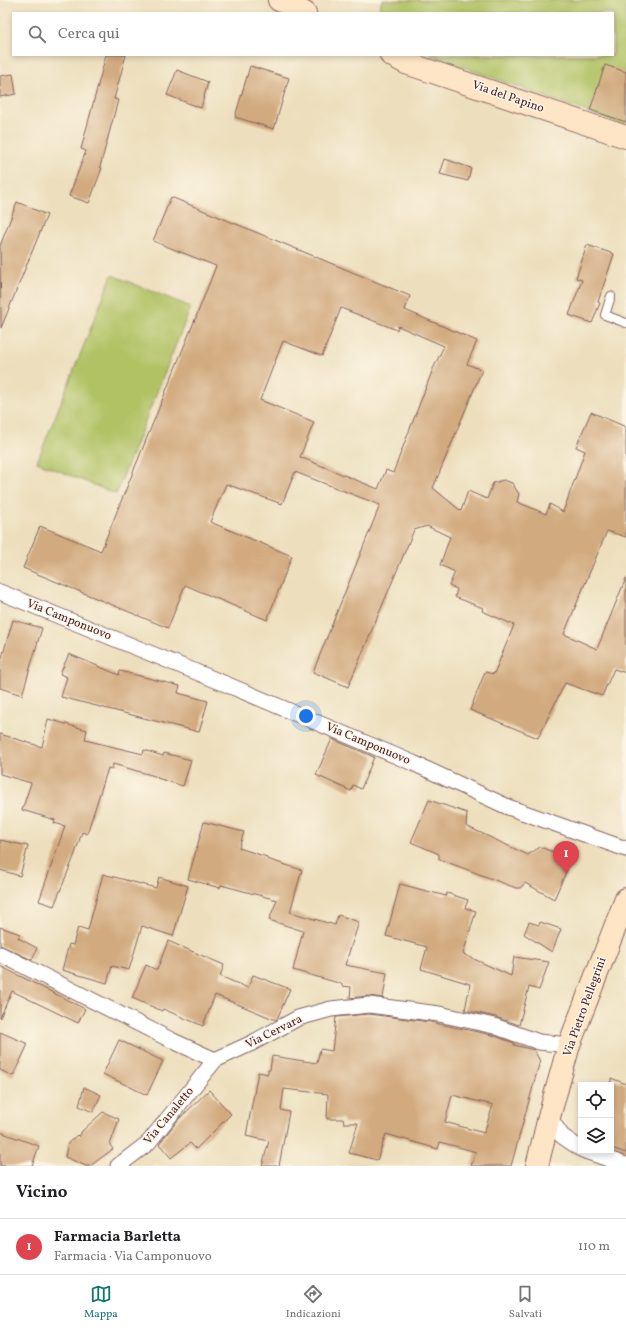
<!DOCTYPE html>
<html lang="it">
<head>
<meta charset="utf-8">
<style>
  :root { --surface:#fff; --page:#f2f2f2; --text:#202124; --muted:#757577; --line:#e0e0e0; --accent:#0f766e }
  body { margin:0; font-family:Vollkorn,serif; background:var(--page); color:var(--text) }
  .controls { position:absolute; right:12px; bottom:12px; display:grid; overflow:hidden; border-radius:0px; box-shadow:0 2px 6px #0003 }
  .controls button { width:36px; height:36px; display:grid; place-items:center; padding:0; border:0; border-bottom:1px solid var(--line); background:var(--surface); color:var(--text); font:20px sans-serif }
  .you { position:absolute; left:306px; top:716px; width:14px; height:14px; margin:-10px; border:3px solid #fff; border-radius:50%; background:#1a73e8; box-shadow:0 0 0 6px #1a73e833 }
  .badge { display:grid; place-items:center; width:26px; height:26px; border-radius:50%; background:var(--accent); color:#fff; font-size:13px; font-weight:700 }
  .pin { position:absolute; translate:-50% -33px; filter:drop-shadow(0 1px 2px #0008) }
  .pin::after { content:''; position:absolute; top:21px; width:14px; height:12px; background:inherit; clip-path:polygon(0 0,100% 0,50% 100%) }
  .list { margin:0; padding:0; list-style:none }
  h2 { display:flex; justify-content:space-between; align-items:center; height:52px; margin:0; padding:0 16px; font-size:17px }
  h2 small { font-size:13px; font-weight:400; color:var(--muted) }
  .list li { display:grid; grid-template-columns:26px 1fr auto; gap:12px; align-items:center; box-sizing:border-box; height:56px; padding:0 16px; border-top:1px solid var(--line) }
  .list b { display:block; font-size:15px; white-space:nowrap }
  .list p { margin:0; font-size:13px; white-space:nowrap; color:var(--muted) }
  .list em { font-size:13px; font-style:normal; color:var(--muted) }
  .icon { flex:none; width:22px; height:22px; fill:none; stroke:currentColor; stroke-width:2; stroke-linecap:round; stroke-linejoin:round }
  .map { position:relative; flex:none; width:626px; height:1166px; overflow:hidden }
  .search { position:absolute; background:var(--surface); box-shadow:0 2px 6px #0003; left:12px; right:12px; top:12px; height:44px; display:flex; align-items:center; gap:10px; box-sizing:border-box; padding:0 14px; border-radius:0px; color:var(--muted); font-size:15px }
  .sheet { height:108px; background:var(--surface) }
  nav { display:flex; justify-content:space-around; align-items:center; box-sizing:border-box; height:56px; border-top:1px solid var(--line); background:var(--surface); font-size:11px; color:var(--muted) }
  nav a { display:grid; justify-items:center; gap:2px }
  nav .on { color:var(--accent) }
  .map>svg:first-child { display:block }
</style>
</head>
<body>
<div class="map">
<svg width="626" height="1166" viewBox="0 0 626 1166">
  <rect width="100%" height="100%" fill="#fcf5e5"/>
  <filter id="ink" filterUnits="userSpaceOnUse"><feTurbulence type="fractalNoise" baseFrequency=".025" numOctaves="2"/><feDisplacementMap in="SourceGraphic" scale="8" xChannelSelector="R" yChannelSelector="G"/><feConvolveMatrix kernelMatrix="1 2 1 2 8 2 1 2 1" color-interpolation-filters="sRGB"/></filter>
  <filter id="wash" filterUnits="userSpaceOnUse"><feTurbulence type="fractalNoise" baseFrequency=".012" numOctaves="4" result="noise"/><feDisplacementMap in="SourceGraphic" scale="16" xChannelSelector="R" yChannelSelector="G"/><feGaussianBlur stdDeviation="0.9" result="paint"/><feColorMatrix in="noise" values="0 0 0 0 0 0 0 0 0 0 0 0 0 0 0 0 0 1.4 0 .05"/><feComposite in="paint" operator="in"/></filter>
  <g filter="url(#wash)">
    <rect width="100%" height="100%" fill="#eddfbd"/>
    <!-- green -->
    <g fill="#b1c265" stroke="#7e7048">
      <polygon points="382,0 626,0 626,126 430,55 613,55 613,13 378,13"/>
      <polygon points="112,275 191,307 116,494 37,462"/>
    </g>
    <g id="blocks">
      <!-- building -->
      <g fill="#d2aa7f" fill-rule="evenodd">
        <polygon points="106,55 126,55 114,99 118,100 100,167 102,168 89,203 69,196 86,151 81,149"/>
        <polygon points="605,65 626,72 626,122 590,110"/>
        <polygon points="250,66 289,78 274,129 235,117"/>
        <polygon points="177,70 208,82 201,108 167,95"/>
        <polygon points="13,74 16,94 0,97 0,76"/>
        <polygon points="445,159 471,168 468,181 440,174"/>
        <path d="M171,197L410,296L405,310L477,341L467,364L482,370L433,488L461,511L468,491L487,499L493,483L504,480L512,483L519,494L517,502L546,514L550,504L563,512L585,451L576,447L591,412L626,427V537L607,531L564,634L597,649L626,578V673L614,669L602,696L565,683L538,738L470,710L485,672L494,674L514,625L482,611L483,608L455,597L457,589L449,586L455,572L440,565L450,537L427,526L414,530L348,687L313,672L380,505L295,472L282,504L226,484L210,522L292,556L267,620L185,585L168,628L23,568L40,526L101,551L200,307L216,266L153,241ZM341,308L397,330L398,326L444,346L433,369L393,473L386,470L378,489L300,457L314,422L260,400L283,341L322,356Z"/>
        <polygon points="17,202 47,215 1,328 0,246"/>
        <polygon points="587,245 614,254 598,302 600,303 592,323 569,315 582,280 576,278"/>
        <polygon points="13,620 42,628 22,695 0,688 0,664"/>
        <polygon points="69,654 119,675 120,671 180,686 178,693 208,701 199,732 61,697 67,677 60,674"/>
        <polygon points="48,719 87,730 85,740 143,754 144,750 163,756 164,753 191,760 183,786 157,778 158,777 113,764 112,769 108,768 87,834 82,832 75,854 54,906 39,901 65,826 54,823 55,820 22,810 31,783 0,774 0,734 42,747"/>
        <polygon points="332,739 374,757 361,789 353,785 351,791 316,775"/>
        <polygon points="429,800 467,813 466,826 528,855 540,847 572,859 554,899 525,883 520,888 516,888 439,859 439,854 411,842"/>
        <polygon points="204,822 244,832 239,848 267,857 267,859 302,870 290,912 335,925 338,915 359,922 345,965 387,973 383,998 368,996 350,998 351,987 342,986 342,984 293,970 303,931 269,920 277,900 221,885 220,888 188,879"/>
        <polygon points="0,840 28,846 20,876 0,870"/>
        <polygon points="103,874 156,888 159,877 188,886 173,936 142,926 129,970 112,966 107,983 62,970 69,944 73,945 78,927 88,930"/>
        <polygon points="400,884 446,896 447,893 468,900 465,908 476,911 463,954 511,976 514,957 549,962 539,990 529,987 519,1025 496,1017 465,1010 470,984 421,969 427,947 386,936"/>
        <polygon points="529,922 539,925 540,922 561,929 552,952 524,934"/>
        <polygon points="0,927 20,934 18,938 37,948 32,960 0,945"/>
        <polygon points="168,941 224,965 220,976 248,988 253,975 290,989 277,1019 276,1020 215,995 203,1026 163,1009 162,1011 132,998 146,965 157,970"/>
        <polygon points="0,966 85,1009 78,1023 12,991 0,1018"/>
        <path d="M369,1014L430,1022L492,1035L514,1043V1045L534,1050L540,1061L511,1166H471L476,1152L440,1142L438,1149L386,1134L377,1160L349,1153L358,1123H344L343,1119H327L328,1094L284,1089L281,1110L289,1112L279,1166H262L269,1141L246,1136L258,1072L268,1074V1070H270L272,1056L317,1063L320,1049L332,1051L336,1017ZM452,1095L493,1105L484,1133L445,1122Z"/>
        <polygon points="0,1032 28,1044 13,1076 0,1070"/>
        <polygon points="119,1040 163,1061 147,1095 103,1074"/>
        <polygon points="611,1078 626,1084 626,1153 611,1148"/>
        <polygon points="84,1087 101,1095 93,1112 79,1106"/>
        <polygon points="209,1090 231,1114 196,1149 190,1143 171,1158 159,1144 178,1120"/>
        <polygon points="103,1112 119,1119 110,1145 113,1149 90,1166 86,1166 65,1157 68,1143 77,1135 79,1137 82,1131"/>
        <polygon points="0,1132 39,1146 32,1166 0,1166"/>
      </g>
    </g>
  </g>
  <g filter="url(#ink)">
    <use href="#blocks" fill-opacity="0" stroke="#83625e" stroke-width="1"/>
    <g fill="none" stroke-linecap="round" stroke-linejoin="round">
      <defs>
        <polyline id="lane" points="611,296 605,315 626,323"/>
        <g id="street">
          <polyline points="0,592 228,685 413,763 508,807 626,849"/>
          <polyline points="0,954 171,1040 215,1060 252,1043 298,1018 331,1009 369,1005 439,1014 494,1026 539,1042 569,1045"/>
          <polyline points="549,1117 562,1136 581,1149"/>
          <polyline points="585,1151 626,1165"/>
          <polyline points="118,1166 148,1143 215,1060"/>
        </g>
        <g id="secondary">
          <polyline points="279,0 305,13"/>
          <polyline points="391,55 406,63 626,137"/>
          <polyline points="537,1166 549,1117 569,1045 626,899"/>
        </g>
      </defs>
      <!-- lane casing -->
      <use href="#lane" stroke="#83625e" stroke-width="10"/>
      <!-- street casing -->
      <use href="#street" stroke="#83625e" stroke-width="17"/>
      <!-- secondary casing -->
      <use href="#secondary" stroke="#83625e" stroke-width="24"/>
      <!-- lane -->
      <use href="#lane" stroke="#fff" stroke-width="8"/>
      <!-- street -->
      <use href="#street" stroke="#fff" stroke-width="15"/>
      <!-- secondary -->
      <use href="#secondary" stroke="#fee5c5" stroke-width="22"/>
    </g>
  </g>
  <g text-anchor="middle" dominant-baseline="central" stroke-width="3" stroke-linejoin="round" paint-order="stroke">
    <!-- street labels -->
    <g font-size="12" fill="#4a1f2b" stroke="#fcf5e5">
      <text transform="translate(508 97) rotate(19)">Via del Papino</text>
      <text transform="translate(69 620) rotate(22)">Via Camponuovo</text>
      <text transform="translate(368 744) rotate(23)">Via Camponuovo</text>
      <text transform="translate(585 1007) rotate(-70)">Via Pietro Pellegrini</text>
      <text transform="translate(274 1032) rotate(-26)">Via Cervara</text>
      <text transform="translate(169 1116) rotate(-50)">Via Canaletto</text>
    </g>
  </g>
</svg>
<div class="controls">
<button><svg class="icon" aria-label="locate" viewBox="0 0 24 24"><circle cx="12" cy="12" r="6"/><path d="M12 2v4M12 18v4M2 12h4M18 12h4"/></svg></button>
<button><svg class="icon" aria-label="layers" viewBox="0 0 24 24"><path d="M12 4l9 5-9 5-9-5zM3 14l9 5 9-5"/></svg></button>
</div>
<div class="you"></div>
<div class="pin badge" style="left:566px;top:874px;background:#e0444e">1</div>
<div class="search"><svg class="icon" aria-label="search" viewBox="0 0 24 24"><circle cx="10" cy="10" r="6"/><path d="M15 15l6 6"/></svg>Cerca qui</div>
</div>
<section class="sheet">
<h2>Vicino<small></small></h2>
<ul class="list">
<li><span class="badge" style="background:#e0444e">1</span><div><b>Farmacia Barletta</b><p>Farmacia · Via Camponuovo</p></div><em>110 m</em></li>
</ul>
</section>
<nav>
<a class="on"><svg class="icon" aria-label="map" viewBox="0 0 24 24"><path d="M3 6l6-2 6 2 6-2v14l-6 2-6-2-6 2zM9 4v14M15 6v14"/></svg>Mappa</a>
<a><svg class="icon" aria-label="directions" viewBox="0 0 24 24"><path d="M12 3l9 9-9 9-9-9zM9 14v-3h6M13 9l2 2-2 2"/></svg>Indicazioni</a>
<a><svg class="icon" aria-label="saved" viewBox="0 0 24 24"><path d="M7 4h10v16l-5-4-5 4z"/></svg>Salvati</a>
</nav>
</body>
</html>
